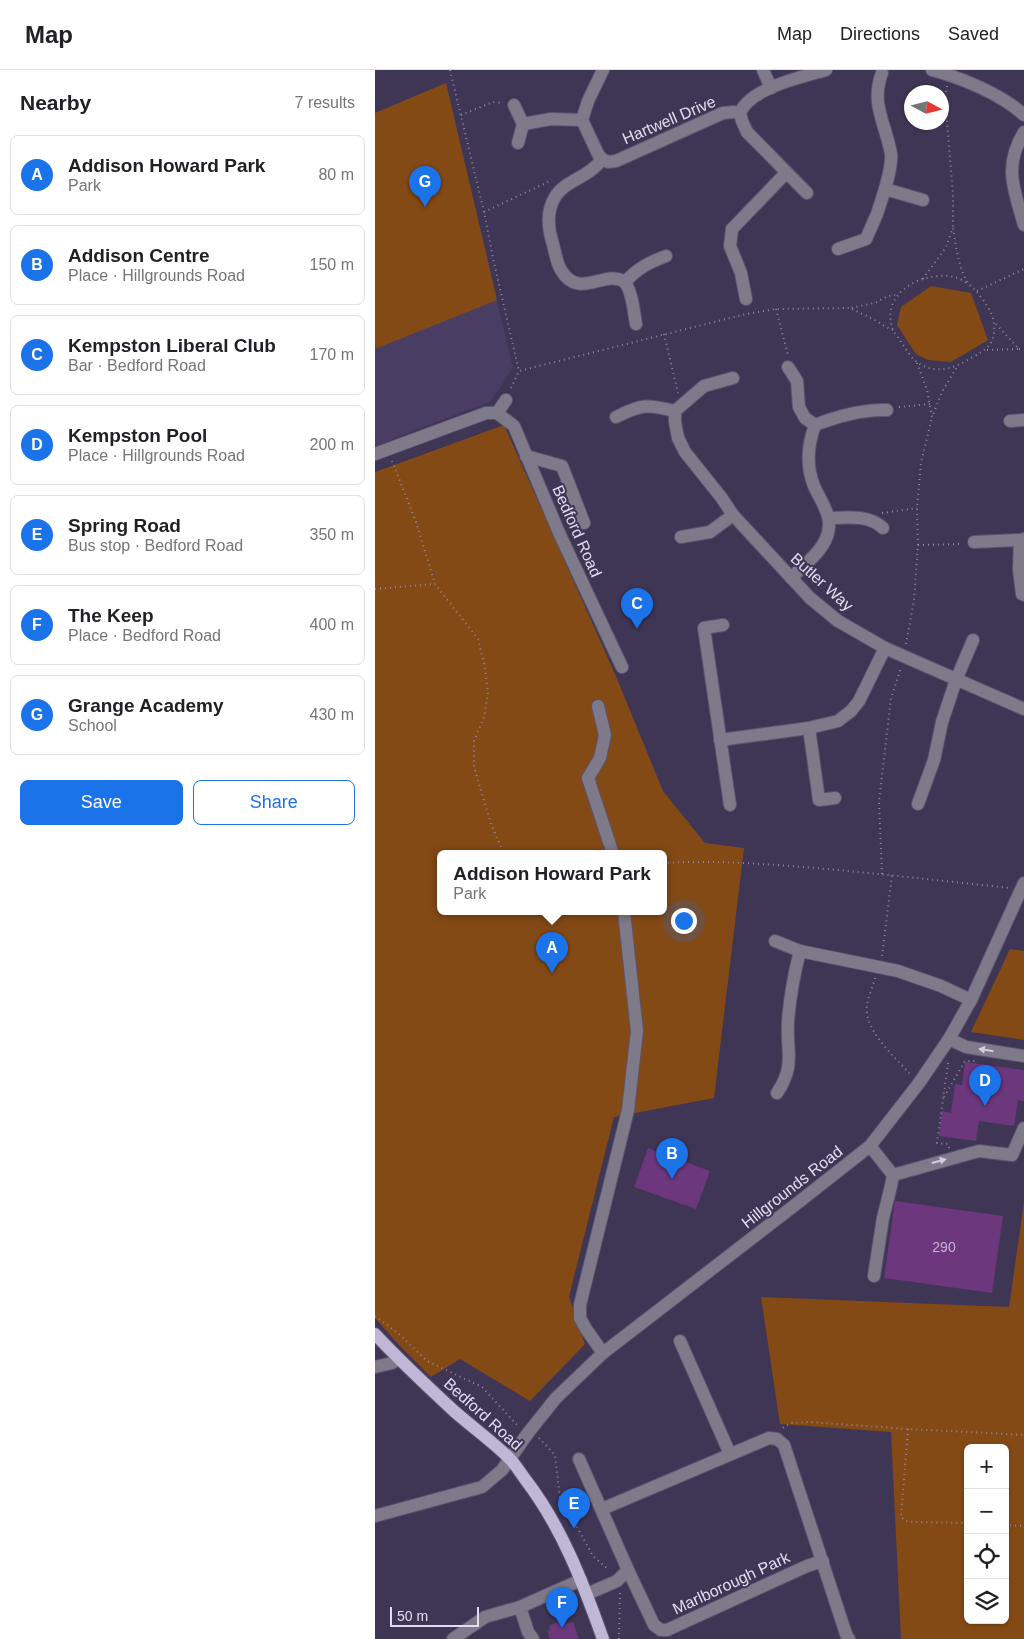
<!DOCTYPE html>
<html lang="en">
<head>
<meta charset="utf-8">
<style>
  :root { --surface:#fff; --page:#f6f6f6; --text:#202124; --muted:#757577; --line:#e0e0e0; --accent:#1a73e8 }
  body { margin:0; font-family:Helvetica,sans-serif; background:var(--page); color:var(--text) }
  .controls { position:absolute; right:15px; bottom:15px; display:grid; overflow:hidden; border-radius:8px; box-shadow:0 1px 4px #0004 }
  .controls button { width:45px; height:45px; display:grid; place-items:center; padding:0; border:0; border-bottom:1px solid var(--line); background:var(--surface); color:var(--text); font:25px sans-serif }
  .compass { position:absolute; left:529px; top:15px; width:45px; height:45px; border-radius:50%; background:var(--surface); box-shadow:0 1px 4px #0004; rotate:97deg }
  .scale { position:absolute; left:15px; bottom:12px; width:89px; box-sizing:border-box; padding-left:5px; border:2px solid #e1dcef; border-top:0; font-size:14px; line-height:18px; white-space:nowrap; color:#e1dcef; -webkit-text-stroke:4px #3f3555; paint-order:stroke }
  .you { position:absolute; left:308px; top:850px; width:18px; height:18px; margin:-12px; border:4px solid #fff; border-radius:50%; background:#1a73e8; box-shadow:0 0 0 8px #1a73e833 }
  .badge { display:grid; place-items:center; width:32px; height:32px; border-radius:50%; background:var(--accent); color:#fff; font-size:16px; font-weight:700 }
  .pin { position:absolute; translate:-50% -41px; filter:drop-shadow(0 1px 2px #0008) }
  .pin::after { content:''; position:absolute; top:26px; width:18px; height:15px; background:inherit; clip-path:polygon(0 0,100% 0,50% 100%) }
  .popup { position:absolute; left:62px; top:780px; width:230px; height:65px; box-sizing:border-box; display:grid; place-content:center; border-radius:8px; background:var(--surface); filter:drop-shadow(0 1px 4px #0005); font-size:16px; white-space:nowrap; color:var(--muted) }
  .popup b { font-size:19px; color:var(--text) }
  .popup::after { content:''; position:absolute; left:50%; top:100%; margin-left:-10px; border:10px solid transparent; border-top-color:var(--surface) }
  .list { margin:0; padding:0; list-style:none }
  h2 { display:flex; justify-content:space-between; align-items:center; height:65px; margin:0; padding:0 20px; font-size:21px }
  h2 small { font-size:16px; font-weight:400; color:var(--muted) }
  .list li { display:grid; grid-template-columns:32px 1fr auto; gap:15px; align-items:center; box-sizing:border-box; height:80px; margin:0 10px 10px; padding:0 10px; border:1px solid var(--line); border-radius:8px }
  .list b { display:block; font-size:19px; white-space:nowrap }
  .list p { margin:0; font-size:16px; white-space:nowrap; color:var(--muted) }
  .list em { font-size:16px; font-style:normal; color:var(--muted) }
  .actions { display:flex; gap:10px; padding:15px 20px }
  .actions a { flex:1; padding:11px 0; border:1px solid var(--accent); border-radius:8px; text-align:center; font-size:18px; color:var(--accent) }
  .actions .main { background:var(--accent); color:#fff }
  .icon { flex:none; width:28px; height:28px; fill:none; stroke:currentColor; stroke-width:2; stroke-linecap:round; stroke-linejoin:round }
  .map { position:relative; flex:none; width:649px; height:1569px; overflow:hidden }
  header { display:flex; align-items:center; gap:30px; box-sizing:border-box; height:70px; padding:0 25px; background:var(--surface); border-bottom:1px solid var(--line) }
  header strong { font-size:24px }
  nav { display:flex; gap:28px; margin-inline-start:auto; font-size:18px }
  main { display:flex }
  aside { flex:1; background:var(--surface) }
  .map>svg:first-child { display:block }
</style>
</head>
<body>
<header>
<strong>Map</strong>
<nav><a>Map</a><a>Directions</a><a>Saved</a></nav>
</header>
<main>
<aside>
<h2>Nearby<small>7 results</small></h2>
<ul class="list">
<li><span class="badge">A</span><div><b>Addison Howard Park</b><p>Park</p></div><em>80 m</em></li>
<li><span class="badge">B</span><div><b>Addison Centre</b><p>Place · Hillgrounds Road</p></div><em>150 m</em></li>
<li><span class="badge">C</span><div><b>Kempston Liberal Club</b><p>Bar · Bedford Road</p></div><em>170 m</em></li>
<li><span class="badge">D</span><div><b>Kempston Pool</b><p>Place · Hillgrounds Road</p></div><em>200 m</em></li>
<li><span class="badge">E</span><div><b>Spring Road</b><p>Bus stop · Bedford Road</p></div><em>350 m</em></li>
<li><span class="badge">F</span><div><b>The Keep</b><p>Place · Bedford Road</p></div><em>400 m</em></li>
<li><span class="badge">G</span><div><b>Grange Academy</b><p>School</p></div><em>430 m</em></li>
</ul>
<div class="actions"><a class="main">Save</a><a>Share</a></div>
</aside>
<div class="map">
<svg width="649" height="1569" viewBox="0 0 649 1569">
  <rect width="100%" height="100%" fill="#3f3555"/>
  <!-- built -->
  <polygon fill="#493d63" points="71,13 138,298 116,331 0,376 0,43"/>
  <!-- green -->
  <g fill="#844a16" fill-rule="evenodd">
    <polygon points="71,13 122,230 0,279 0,43"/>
    <polygon points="556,216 596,223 613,270 576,292 553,290 541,284 522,255 526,237"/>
    <path d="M129,355L240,604L288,721L330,773L369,778L339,1028L239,1047L194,1227L210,1274L155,1331L85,1289L56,1307L24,1275L0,1248V402ZM66,784H288V842H66Z"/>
    <polygon points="635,879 649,881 649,970 596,962"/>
    <path d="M649,1132V1569H526L516,1362L405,1354L386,1227L634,1237ZM593,1378H630V1550H593Z"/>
  </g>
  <!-- building -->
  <g fill="#6c377c">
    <polygon points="590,992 649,1000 649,1031 643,1030 639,1056 604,1051 601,1071 564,1066 567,1041 576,1043 580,1014 587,1015"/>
    <polygon points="273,1078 335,1101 321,1139 259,1117"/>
    <polygon points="520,1131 628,1146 617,1223 509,1208"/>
    <polygon points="189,1549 191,1554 198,1552 204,1569 175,1569 172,1561 175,1560 174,1556"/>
  </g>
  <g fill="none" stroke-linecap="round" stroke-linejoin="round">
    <defs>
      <g id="minor">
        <polyline points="388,0 396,18"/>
        <path d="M557,0C587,8 626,24 649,45"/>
        <path d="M507,3C495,34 511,54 516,84C517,96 513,108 510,119L548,130"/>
        <polyline points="139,35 148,54 176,49 207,50"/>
        <polyline points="365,43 367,51 372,62 432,123"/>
        <path d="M649,62C628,97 639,119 649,155"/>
        <polyline points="143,73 148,54"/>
        <path d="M227,89C214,108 190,110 180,127C172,140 173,157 177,171C180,180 181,192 186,200C203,230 230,200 248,211C257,217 259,244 261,254"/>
        <path d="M227,89L233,92L241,91L348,43L358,42L365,43C375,18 427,7 451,0"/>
        <polyline points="227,89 223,84 207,50 213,31 228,0"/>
        <polyline points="463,179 491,169 502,144 510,119"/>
        <path d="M250,212C263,198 273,193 291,186"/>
        <polyline points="371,229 366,203 355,176 357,159 411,103"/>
        <polyline points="413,297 422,311 424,337 430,348 440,355"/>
        <polyline points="358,308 329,316 300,341 300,352 303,368 310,382 346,427 358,445 435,528 463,551 510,578 649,639"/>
        <polyline points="122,343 139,356 185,465 247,597"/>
        <path d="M241,347C267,334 272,334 300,341"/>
        <polyline points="635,351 649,350"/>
        <polyline points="0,384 111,343 122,343 131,330"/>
        <polyline points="151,386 187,396 209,453"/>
        <path d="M454,448C473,448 493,444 508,458"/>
        <polyline points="306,467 335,462 358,445"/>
        <polyline points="649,469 645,470 644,499 647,524 649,525"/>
        <polyline points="599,472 645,470"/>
        <path d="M416,508C427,497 443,485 450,471C461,449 447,434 439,416C431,396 433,374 440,355C463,346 487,339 512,340"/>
        <polyline points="348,555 329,558 355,735"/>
        <polyline points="223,636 230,665 225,688 213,708 238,784"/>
        <polyline points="434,658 444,730 460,728"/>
        <polyline points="345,670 434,658 463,651 476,641 484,631 510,578"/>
        <polyline points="543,734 559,690 567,652 581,610 598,570"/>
        <polyline points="400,871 425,881 523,901 566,916 596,930"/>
        <polyline points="574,969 591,977 649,986"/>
        <path d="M402,1023C421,995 411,981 413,951C415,927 419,904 425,881"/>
        <polyline points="495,1076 518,1105 516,1116 508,1148 499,1206"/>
        <polyline points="518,1105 604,1081 637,1085 649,1058"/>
        <polyline points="305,1271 355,1384"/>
        <polyline points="228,1283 211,1259 205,1248 205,1235 253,1040 262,961 249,842"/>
        <polyline points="0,1297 17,1293 23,1289"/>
        <polyline points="204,1389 253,1500 242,1511 212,1524"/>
        <polyline points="227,1439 394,1368 402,1369 409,1375 471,1564 474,1569"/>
        <polyline points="0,1446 107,1417 127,1400 153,1363 181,1328 228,1283 420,1135 495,1076 544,1013 574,969 596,930 649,813"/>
        <polyline points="253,1500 279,1555 286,1560 292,1560 432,1496 448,1491"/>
        <polyline points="145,1537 153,1562 158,1569"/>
        <polyline points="78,1569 110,1547 145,1537 206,1510"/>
      </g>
      <path id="major" d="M0,1264C25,1291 52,1316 79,1341C97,1357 117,1371 134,1388C140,1394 145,1402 150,1409C187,1457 208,1513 228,1569"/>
    </defs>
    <!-- minor casing -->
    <use href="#minor" stroke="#5c5371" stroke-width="14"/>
    <!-- major casing -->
    <use href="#major" stroke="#5c5371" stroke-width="14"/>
    <!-- path -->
    <g stroke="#9089a2" stroke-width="2" stroke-dasharray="1 4" stroke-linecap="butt">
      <polyline points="75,0 109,142 119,193 144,301"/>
      <polyline points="572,16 570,26 578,125 578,158"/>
      <polyline points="86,45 118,32 128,33"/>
      <polyline points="109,142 177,110"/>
      <path d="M548,209L571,177L578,158C581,176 583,197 593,213C595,216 598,218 601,221C608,229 618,242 619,254C621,274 612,279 596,288C580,298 561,305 543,293C536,288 531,279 526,272C524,268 520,264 518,260C509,237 523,220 542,211C553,207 568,204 579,207C584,208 589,211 593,214"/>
      <polyline points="602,221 649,199"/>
      <polyline points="401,239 413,285"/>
      <polyline points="518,260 511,257 498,249 475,238 500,233 513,226 520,225"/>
      <polyline points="289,264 303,323"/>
      <polyline points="644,279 649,280"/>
      <polyline points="612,280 644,279 619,252"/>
      <polyline points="542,293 552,320 557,347 567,322 582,297"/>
      <polyline points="136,318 144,301 371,244 401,239 475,238"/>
      <polyline points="524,337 555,334"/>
      <polyline points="17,391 41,452 60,514 103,569 110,598 113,624 109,647 99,671 99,697 116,754 129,784"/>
      <polyline points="507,443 542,438"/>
      <polyline points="543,475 588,474"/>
      <polyline points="0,519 60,514"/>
      <polyline points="531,574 539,530 543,475 542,438 546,393 557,347"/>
      <path d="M288,793C339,790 390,794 441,798C506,804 570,811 635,818"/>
      <polyline points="507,804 504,731 516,628 526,598"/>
      <polyline points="507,886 517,805"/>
      <path d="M500,908C498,916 494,925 492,934C488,960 519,986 535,1004"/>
      <polyline points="573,993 562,1073 573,1074 574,1078"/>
      <polyline points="569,1027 590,991 600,991"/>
      <polyline points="0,1246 23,1263 52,1291 107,1317 143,1356"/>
      <polyline points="408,1358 416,1353 434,1352 533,1359 649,1365"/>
      <polyline points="533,1359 526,1447 531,1451 540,1452 593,1453"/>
      <polyline points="164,1368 180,1385 185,1429 197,1448 218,1486 234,1500"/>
      <polyline points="630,1455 649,1456"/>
      <polyline points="244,1569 245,1522"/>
    </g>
    <!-- minor -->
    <use href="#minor" stroke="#7e7a8a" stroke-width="12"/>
    <!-- major -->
    <use href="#major" stroke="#c0b7d7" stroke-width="12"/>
  </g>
  <!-- one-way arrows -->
  <defs><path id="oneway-solid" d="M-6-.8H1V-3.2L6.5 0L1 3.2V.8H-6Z" transform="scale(1.25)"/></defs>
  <g fill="#d2cde0">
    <use href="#oneway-solid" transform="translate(611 980) rotate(-171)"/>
    <use href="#oneway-solid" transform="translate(564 1091) rotate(-15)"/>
  </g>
  <g text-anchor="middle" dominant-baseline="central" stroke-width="4" stroke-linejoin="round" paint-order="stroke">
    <!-- number labels -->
    <g font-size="14" fill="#c4b3d2">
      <text x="569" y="1177">290</text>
    </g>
    <!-- street labels -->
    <g font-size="16" fill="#e1dcef" stroke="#3f3555">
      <text transform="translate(294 50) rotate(-23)">Hartwell Drive</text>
      <text transform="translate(202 461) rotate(66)">Bedford Road</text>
      <text transform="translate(447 512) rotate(42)">Butler Way</text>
      <text transform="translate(417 1117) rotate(-38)">Hillgrounds Road</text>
      <text transform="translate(108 1344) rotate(42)">Bedford Road</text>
      <text transform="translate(356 1513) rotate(-25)">Marlborough Park</text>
    </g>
  </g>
</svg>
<div class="controls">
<button>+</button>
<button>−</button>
<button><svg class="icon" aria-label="locate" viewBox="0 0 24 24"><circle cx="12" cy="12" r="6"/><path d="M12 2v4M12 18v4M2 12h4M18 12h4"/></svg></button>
<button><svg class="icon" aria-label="layers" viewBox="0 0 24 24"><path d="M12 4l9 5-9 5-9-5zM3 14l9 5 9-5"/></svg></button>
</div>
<svg class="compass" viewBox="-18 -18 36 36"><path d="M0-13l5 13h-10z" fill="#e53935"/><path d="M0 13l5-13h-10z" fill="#757577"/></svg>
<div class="scale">50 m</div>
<div class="you"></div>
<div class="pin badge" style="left:177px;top:903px">A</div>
<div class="popup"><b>Addison Howard Park</b>Park</div>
<div class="pin badge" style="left:297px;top:1109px">B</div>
<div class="pin badge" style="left:262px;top:559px">C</div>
<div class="pin badge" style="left:610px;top:1036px">D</div>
<div class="pin badge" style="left:199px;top:1459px">E</div>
<div class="pin badge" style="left:187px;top:1558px">F</div>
<div class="pin badge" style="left:50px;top:137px">G</div>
</div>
</main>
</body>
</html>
